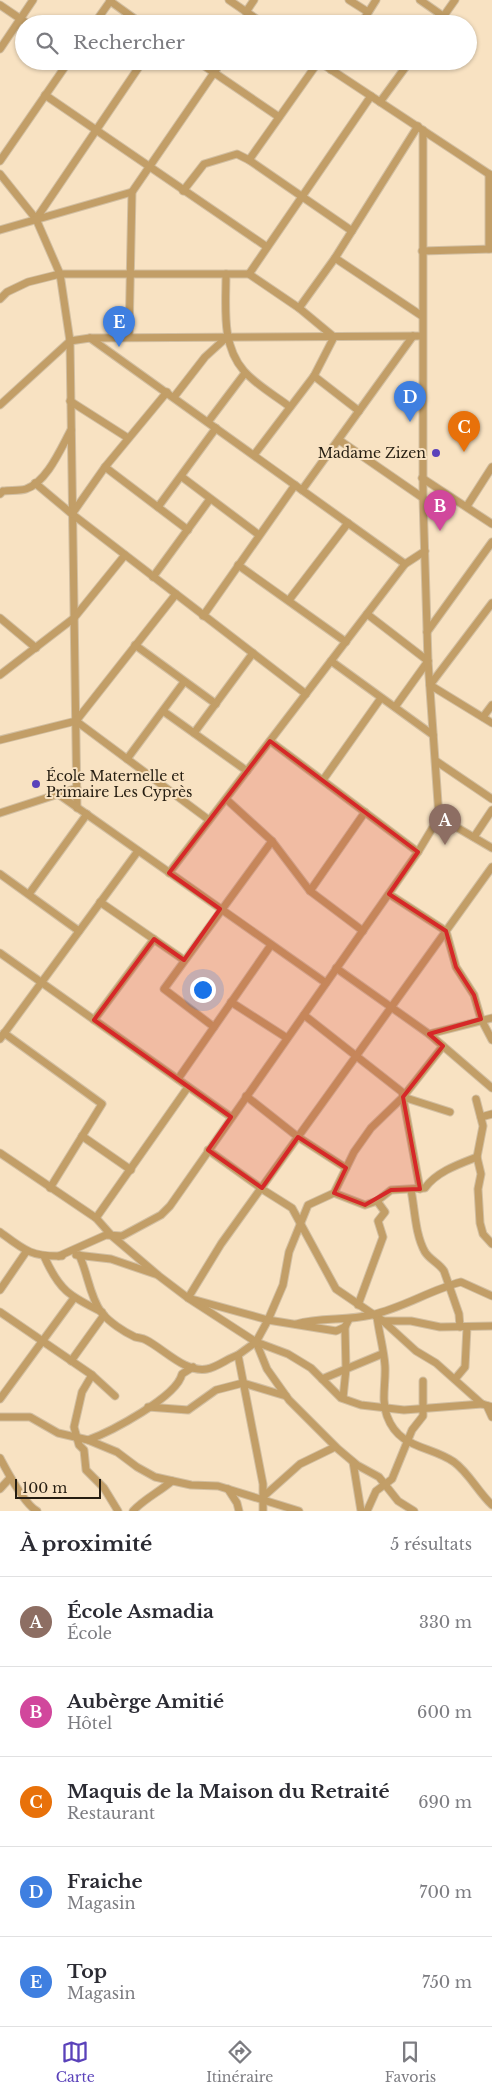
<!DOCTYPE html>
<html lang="fr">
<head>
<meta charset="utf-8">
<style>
  :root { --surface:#fff; --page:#f2f2f3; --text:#2b2b33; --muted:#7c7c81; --line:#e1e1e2; --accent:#5a42ba }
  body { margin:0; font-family:"Libre Baskerville",serif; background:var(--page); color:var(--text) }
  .scale { position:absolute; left:15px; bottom:12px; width:86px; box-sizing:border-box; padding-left:5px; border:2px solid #251d11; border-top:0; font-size:14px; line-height:18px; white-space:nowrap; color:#251d11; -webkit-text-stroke:4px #f8e2c2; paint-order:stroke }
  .you { position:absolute; left:202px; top:989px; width:18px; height:18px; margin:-12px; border:4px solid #fff; border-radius:50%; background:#1a73e8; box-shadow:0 0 0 8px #1a73e833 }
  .badge { display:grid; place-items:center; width:32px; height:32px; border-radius:50%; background:var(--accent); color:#fff; font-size:16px; font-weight:700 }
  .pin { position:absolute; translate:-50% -41px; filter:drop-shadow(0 1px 2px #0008) }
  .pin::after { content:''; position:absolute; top:26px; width:18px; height:15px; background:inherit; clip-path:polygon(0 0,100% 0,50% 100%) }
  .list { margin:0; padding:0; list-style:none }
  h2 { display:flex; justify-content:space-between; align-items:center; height:65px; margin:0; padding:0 20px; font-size:21px }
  h2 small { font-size:16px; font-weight:400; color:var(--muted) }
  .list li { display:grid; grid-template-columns:32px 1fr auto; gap:15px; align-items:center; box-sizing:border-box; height:90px; padding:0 20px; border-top:1px solid var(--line) }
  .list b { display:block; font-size:19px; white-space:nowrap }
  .list p { margin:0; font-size:16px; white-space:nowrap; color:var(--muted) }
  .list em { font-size:16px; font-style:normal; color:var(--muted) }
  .icon { flex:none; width:28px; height:28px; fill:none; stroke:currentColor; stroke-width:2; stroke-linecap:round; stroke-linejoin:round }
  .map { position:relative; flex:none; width:492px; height:1511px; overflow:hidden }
  .search { position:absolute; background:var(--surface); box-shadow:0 1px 4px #0004; left:15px; right:15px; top:15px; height:55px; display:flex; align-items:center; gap:12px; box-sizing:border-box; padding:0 18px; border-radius:28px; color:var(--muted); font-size:19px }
  .sheet { height:515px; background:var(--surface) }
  nav { display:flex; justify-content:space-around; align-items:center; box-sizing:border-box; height:70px; border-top:1px solid var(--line); background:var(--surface); font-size:14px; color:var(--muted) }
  nav a { display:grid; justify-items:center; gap:2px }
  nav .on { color:var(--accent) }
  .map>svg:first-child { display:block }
</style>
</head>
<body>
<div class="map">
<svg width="492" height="1511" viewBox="0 0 492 1511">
  <rect width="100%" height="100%" fill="#f8e2c2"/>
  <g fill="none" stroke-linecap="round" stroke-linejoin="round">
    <defs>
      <g id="minor">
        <polyline points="229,0 264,24"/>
        <polyline points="349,0 368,12"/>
        <polyline points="420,0 443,16"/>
        <polyline points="110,1 142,24"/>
        <polyline points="0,5 28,24"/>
        <polyline points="246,12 254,0"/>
        <polyline points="94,24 111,0"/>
        <polyline points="361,24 376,0"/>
        <polyline points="438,24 455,0"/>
        <polyline points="0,49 33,0"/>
        <polyline points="197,61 279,117"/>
        <polyline points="318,61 492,176"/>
        <polyline points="331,70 337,61"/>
        <polyline points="45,95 267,247"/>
        <polyline points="380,102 410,61"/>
        <polyline points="249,160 319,61"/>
        <polyline points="0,161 69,61"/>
        <polyline points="0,174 36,219 60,274 70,341 77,808"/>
        <polyline points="183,191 204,164 237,154 249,160 352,231"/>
        <polyline points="36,219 143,61"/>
        <polyline points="0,230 132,192"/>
        <polyline points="489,249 489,174"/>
        <polyline points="422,251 492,249"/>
        <polyline points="335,258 422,316"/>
        <path d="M226,274C226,307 221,345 244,371C256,385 276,396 290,407"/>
        <polyline points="249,274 371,96"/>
        <polyline points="0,299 7,292 28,282 60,274 249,274 299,308 334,337 314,376 254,455"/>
        <polyline points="299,308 335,258 418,126"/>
        <polyline points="129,337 132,192 222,61"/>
        <polyline points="90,338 405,564"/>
        <polyline points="314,376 359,411"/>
        <polyline points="174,397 205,357 227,337"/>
        <polyline points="70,401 128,438"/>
        <polyline points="0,405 70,341 90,338 422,336"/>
        <polyline points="208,422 245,373"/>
        <polyline points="339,440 423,498"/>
        <polyline points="105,467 188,530"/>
        <polyline points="182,477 259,535"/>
        <polyline points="422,478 492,524"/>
        <polyline points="35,483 72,514 306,694"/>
        <polyline points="302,490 413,336"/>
        <path d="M0,494L3,491C10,490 20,491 26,489C47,482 61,448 71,430"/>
        <polyline points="467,506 492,467"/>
        <polyline points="158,507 216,428"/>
        <polyline points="72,514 105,467 167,392"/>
        <polyline points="238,565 346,642"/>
        <polyline points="153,577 210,499"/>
        <polyline points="289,600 348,523"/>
        <polyline points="492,603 430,685 492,723"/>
        <polyline points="367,614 428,661 395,707"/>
        <polyline points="203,616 295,485"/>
        <polyline points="0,618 36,648"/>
        <polyline points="427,632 492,542"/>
        <polyline points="135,645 216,704"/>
        <polyline points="331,661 433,735"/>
        <polyline points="0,675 74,618 125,555"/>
        <polyline points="163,711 247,771"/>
        <polyline points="483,717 492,705"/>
        <polyline points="76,721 209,820"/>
        <polyline points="194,733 253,653"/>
        <polyline points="0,740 76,721 176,594"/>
        <polyline points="270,741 418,852"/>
        <polyline points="127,759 184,682"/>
        <polyline points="436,761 492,799"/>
        <polyline points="323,780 381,698"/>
        <polyline points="58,794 326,983"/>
        <polyline points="226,799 272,841 310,891 363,931"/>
        <polyline points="0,813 77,788"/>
        <polyline points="439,817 492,848"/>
        <polyline points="474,837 492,810"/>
        <polyline points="169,873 405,564 425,551"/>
        <polyline points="0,874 79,931"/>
        <polyline points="310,891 365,812"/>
        <polyline points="29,894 87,814"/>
        <polyline points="389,894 446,931 456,967 474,995 481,1019 492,1040"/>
        <polyline points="100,902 184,960"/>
        <polyline points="0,953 231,1117"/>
        <polyline points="336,968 429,1034 492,1088"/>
        <polyline points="231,1002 287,1038"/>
        <polyline points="304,1015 402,1092 420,1189"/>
        <polyline points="94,1020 154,939"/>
        <polyline points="214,1027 164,989 272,841"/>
        <polyline points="4,1033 102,1104 50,1188"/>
        <polyline points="429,1034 492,1018"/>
        <polyline points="0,1039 138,851"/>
        <polyline points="178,1079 271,945"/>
        <polyline points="246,1096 298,1137 346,1168"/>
        <polyline points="403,1097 450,1112"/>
        <polyline points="476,1099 483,1126 477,1157 481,1174 478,1189 480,1223 483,1234 492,1244"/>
        <polyline points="481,1117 492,1114"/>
        <polyline points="82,1136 131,1170"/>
        <polyline points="208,1150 265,1191 292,1208 336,1289 383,1321 416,1351 436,1363 482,1404 492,1407"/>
        <polyline points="0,1153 96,1218 112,1236 159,1276 188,1298 256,1342 267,1369 289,1400 338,1449 357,1465 379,1477 398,1501 414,1511"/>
        <path d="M411,1190C415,1210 415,1234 425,1252C430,1260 439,1263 444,1271L459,1314L460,1327"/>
        <path d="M334,1193L365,1205L377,1201L391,1190L425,1188C436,1172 459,1164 477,1157"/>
        <polyline points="96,1218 188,1087"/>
        <path d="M0,1232C24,1250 31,1257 62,1256"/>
        <polyline points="76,1255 111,1259 155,1274"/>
        <path d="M79,1255C88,1273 89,1295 101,1312C109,1322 124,1332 135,1337C139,1338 143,1338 146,1340C164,1349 185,1373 207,1369C218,1367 228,1358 238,1355"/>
        <path d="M44,1256C59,1290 69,1296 102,1312"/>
        <polyline points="59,1256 106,1235 122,1236 161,1215 170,1206 418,852 439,817 428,661 423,498 423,130"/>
        <polyline points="0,1290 26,1252"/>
        <polyline points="358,1305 383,1237 378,1221 385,1212 377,1201"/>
        <polyline points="0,1312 92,1375 115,1396"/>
        <path d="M377,1317C379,1333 384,1350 385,1366C386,1383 381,1400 387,1416C399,1449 429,1445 454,1462C469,1473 478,1492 492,1505"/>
        <polyline points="349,1319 345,1327 336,1331 268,1320 188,1298 221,1244 492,867"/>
        <polyline points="383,1321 411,1321 440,1327 492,1326"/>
        <path d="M296,1324C321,1317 346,1321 371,1315C403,1308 430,1290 461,1282L492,1296"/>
        <polyline points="256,1342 288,1354 311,1368 341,1398 361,1405 404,1410 482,1404"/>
        <polyline points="71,1361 104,1315"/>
        <polyline points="92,1375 82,1392 74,1427 79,1445 84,1450 86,1470 104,1488 118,1511"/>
        <polyline points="322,1379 382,1354"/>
        <polyline points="455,1379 465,1367 467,1327"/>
        <polyline points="343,1398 346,1369 345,1327"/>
        <polyline points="0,1399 74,1298"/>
        <polyline points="487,1406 492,1417"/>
        <polyline points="148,1407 188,1410 216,1390 243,1383 286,1396"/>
        <polyline points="0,1417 30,1417 58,1433 88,1440 117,1452 137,1467 155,1477 191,1485 218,1486 299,1511"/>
        <path d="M88,1440C110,1432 177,1397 182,1374L193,1367"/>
        <path d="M0,1458C7,1471 24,1504 37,1511"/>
        <polyline points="353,1462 361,1511"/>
        <polyline points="0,1489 10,1478"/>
        <polyline points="228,1489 237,1503 239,1511"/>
        <polyline points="263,1497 300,1464 335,1447"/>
        <path d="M133,1511C144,1499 159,1492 172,1481"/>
        <polyline points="263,1511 263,1484 238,1355 256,1342 268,1320 283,1285 289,1252 308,1205 334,1193 354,1152 371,1128 403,1097 443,1046"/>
        <polyline points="367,1511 376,1491 392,1479 412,1430 423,1416 423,1381"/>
      </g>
    </defs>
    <!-- minor casing -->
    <use href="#minor" stroke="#d2bfa2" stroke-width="9"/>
    <!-- minor -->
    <use href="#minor" stroke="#c29e67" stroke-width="7"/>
  </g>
  <!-- marked area -->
  <path fill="#d62828" fill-opacity="0.2" stroke="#d62828" stroke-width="4" stroke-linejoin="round" d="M270,741L418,852L389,894L446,931L456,967L474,995L481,1019L429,1034L443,1046L403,1097L420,1189L391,1190L365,1205L334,1193L346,1168L298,1137L262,1188L208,1150L231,1117L94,1020L154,939L184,960L220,909L169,873Z"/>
  <!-- markers -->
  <g fill="#5a42ba" stroke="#f8e2c2" stroke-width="2">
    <circle cx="436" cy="453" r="5"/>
    <circle cx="36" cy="784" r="5"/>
  </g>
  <g text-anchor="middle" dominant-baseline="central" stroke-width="4" stroke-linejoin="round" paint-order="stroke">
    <!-- poi labels -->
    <g font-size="14" fill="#251d11" stroke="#f8e2c2" text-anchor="end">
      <text x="426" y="453">Madame Zizen</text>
      <text x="46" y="776" text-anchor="start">École Maternelle et<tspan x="46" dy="16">Primaire Les Cyprès</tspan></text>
    </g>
  </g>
</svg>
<div class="scale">100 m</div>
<div class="you"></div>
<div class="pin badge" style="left:445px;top:845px;background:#8d6e63">A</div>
<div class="pin badge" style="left:440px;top:531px;background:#d1479c">B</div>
<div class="pin badge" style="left:464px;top:452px;background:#e8710a">C</div>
<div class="pin badge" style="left:410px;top:422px;background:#3f7fe0">D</div>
<div class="pin badge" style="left:119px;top:347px;background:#3f7fe0">E</div>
<div class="search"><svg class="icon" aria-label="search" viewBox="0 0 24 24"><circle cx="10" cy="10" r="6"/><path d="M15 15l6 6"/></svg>Rechercher</div>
</div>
<section class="sheet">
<h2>À proximité<small>5 résultats</small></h2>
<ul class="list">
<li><span class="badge" style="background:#8d6e63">A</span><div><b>École Asmadia</b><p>École</p></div><em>330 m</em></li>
<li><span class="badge" style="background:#d1479c">B</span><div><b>Aubèrge Amitié</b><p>Hôtel</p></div><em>600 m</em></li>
<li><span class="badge" style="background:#e8710a">C</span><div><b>Maquis de la Maison du Retraité</b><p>Restaurant</p></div><em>690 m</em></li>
<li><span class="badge" style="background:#3f7fe0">D</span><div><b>Fraiche</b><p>Magasin</p></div><em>700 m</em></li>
<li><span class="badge" style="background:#3f7fe0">E</span><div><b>Top</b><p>Magasin</p></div><em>750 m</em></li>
</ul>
</section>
<nav>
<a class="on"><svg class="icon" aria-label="map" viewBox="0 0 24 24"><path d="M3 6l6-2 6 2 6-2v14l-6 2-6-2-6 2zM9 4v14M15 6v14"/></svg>Carte</a>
<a><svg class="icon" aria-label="directions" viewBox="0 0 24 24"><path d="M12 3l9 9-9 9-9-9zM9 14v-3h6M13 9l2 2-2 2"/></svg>Itinéraire</a>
<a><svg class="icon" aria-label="saved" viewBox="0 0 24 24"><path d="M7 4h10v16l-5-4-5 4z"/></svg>Favoris</a>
</nav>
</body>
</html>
